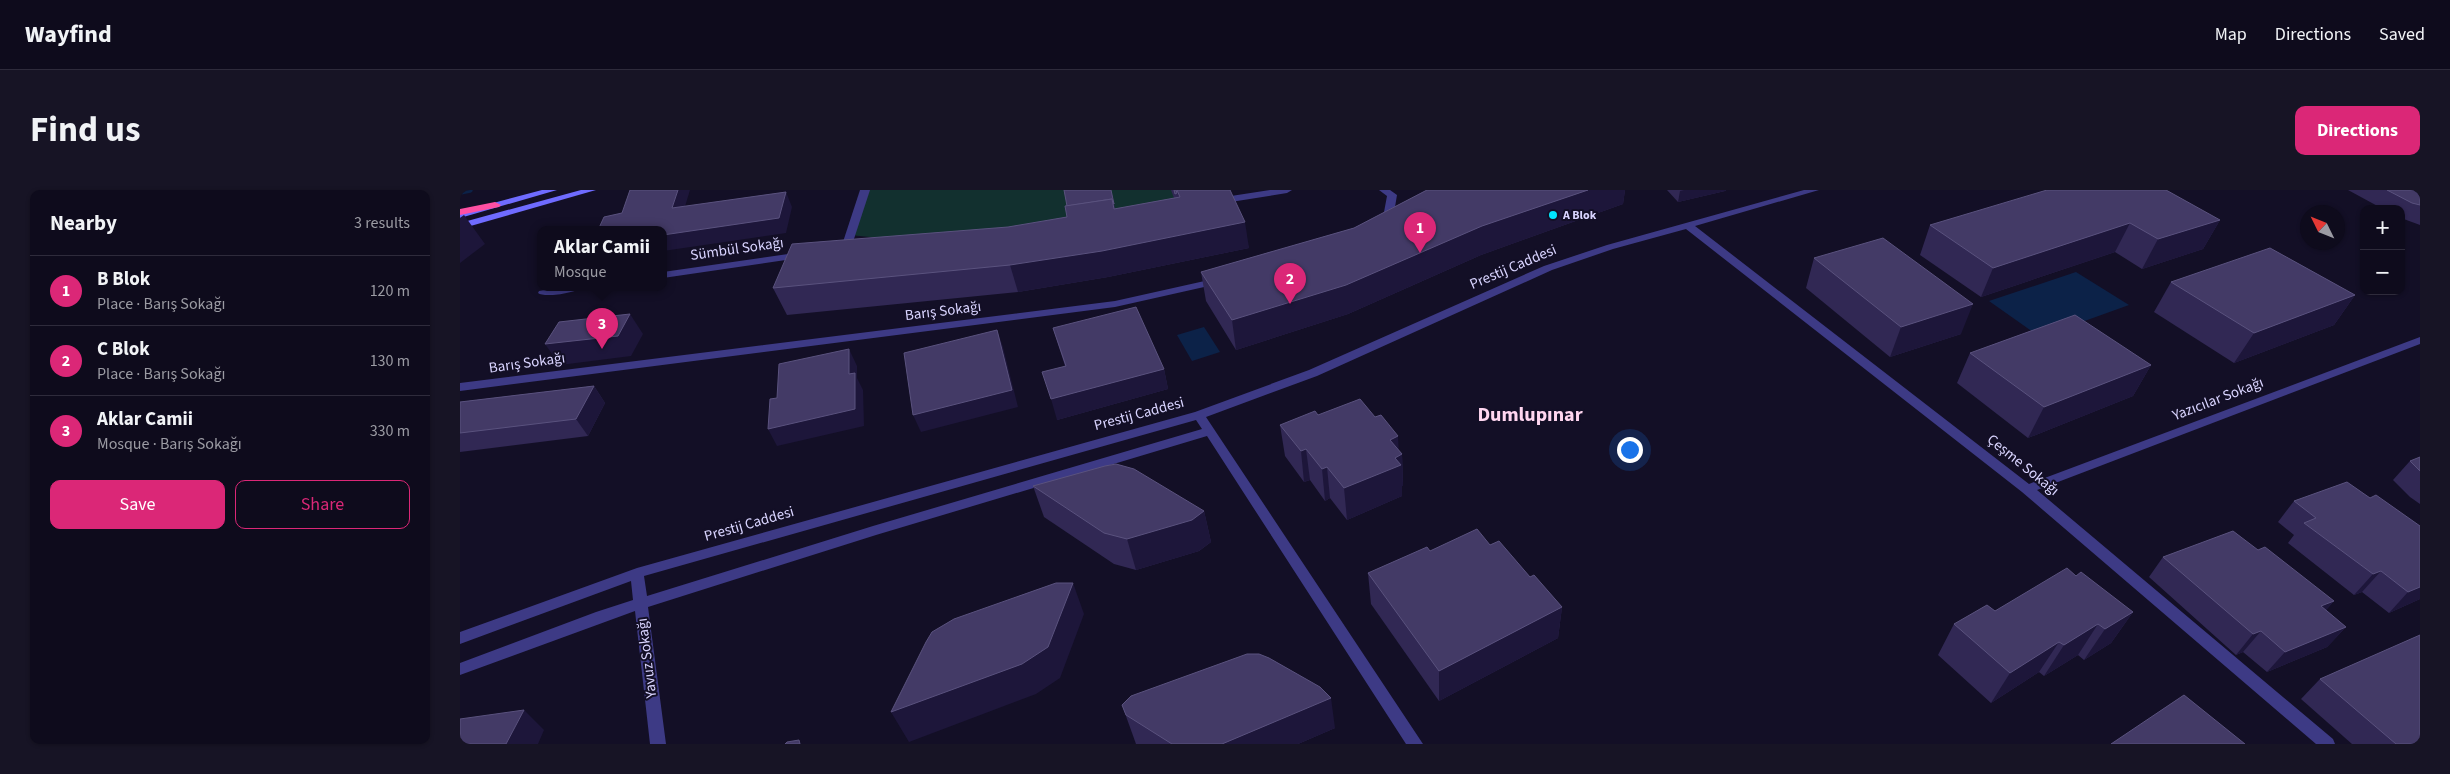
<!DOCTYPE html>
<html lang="en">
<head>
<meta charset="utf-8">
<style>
  :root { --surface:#0e0b1c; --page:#171425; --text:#f1f3f6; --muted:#9b9ba3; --line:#2e2b3b; --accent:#db2777 }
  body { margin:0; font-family:"Source Sans 3",sans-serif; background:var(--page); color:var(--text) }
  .controls { position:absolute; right:15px; top:15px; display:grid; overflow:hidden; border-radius:10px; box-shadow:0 1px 4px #0004 }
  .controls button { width:45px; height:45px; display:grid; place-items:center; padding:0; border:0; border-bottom:1px solid var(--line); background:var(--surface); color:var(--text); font:25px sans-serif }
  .compass { position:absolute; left:1840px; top:15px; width:45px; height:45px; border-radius:50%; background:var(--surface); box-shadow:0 1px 4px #0004; rotate:313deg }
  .you { position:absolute; left:1169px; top:259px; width:18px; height:18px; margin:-12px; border:4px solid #fff; border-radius:50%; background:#1a73e8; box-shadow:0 0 0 8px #1a73e833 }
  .badge { display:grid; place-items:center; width:32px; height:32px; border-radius:50%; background:var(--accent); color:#fff; font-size:16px; font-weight:700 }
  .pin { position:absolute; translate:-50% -41px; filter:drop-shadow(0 1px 2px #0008) }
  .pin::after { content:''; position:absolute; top:26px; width:18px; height:15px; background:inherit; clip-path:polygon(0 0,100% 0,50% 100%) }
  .popup { position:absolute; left:77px; top:36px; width:130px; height:65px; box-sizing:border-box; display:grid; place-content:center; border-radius:10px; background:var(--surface); filter:drop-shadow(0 1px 4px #0005); font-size:16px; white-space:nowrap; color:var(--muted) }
  .popup b { font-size:19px; color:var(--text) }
  .popup::after { content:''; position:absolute; left:50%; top:100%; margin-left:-10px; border:10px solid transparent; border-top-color:var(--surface) }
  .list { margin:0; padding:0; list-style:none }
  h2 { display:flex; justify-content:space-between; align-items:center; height:65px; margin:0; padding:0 20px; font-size:21px }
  h2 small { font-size:16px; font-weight:400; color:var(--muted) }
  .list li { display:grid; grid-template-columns:32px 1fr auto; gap:15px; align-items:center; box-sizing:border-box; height:70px; padding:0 20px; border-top:1px solid var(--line) }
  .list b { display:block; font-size:19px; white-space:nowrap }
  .list p { margin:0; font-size:16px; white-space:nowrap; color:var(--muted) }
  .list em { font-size:16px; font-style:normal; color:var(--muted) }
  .actions { display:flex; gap:10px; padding:15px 20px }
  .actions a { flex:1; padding:11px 0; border:1px solid var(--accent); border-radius:10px; text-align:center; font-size:18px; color:var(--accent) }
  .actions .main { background:var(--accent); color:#fff }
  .map { position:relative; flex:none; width:1960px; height:554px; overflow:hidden; border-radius:10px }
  header { display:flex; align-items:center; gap:30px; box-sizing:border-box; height:70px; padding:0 25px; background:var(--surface); border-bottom:1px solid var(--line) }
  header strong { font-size:24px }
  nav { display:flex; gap:28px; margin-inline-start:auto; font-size:18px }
  .intro { display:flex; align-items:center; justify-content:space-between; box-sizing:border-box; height:120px; padding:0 30px }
  h1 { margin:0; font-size:35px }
  .button { padding:12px 22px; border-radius:10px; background:var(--accent); color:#fff; font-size:18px; font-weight:700 }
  main { display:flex; gap:30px; padding:0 30px }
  aside { flex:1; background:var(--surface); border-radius:10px; box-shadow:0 1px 4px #0004 }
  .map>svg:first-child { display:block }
</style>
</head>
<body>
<header>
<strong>Wayfind</strong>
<nav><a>Map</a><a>Directions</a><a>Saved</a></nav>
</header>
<div class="intro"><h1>Find us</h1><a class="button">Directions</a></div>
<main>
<aside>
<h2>Nearby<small>3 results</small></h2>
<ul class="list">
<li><span class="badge">1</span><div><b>B Blok</b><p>Place · Barış Sokağı</p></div><em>120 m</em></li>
<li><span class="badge">2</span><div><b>C Blok</b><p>Place · Barış Sokağı</p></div><em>130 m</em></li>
<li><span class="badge">3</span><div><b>Aklar Camii</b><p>Mosque · Barış Sokağı</p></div><em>330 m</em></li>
</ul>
<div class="actions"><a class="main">Save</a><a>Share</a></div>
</aside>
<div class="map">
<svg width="1960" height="554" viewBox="0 0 1960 554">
  <rect width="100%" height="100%" fill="#130f26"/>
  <!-- green -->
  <polygon fill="#12302f" points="407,0 753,0 570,43 458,52 390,45"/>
  <!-- water -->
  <g fill="#0c2248">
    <polygon points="1616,82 1669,115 1580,147 1529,111"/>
    <polygon points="744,137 760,162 732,171 717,145"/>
  </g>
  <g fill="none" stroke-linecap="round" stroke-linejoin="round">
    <!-- stream -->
    <polyline stroke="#0c2248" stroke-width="5.5" points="0,2 10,0"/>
    <!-- street -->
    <g fill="#3d3a85" fill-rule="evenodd">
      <polygon points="400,0 410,0 391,58 386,61 382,60 381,58"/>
      <polygon points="810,0 832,0 827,3 758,14 753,11 758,8"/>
      <polygon points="919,0 930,0 937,5 934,23 919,33 914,30 924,22 927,6"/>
      <path d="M1344,0H1359L1235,36L1569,294L1960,147V154L1577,300L1873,549L1875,554H1856L1562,302L1226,39L1153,59L1092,80L857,186L746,227L963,554H946L747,246L416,345L188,417L206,554H190L175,421L0,485V473L136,422L173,410L171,391L0,454V442L177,378L735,222L849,180L1084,76L1147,55ZM736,230L742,239L413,336L187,406L184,386Z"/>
      <polygon points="342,62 347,65 346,67 203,88 203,82"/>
      <polygon points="758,88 763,91 762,93 655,117 0,201 0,193 655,111"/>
      <path d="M97,98H121C115,103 84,108 78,103L79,101Z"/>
    </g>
    <!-- secondary -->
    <g fill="#6f6bff" fill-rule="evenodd">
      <polygon points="82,0 97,0 0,28 0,22"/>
      <polygon points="121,0 136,0 0,39 0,33"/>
    </g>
    <!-- highway -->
    <polygon fill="#ff4fa3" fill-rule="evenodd" points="35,12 41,15 39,17 0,25 0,19"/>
  </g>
  <!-- wall -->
  <g fill="#312854">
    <polygon points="651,0 655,19 714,8 711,0 770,0 789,58 648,87 558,102 327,125 313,98 548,37 607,27"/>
    <polygon points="967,0 1165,0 1163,14 1021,65 888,124 776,160 746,111 741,82 894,38"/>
    <polygon points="1207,0 1266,0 1265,1 1218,12"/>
    <polygon points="1888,0 1960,0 1960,35 1941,28 1941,19 1923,19"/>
    <polygon points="1760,30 1743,59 1682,79 1655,62 1521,107 1460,65 1470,35"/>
    <polygon points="1354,68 1501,144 1430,167 1346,98"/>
    <polygon points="1711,92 1895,105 1874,135 1774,173 1694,122"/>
    <polygon points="593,138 704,179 708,199 597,230 605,176"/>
    <polygon points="1510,163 1691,175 1673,206 1568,248 1497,193"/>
    <polygon points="134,196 145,213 128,246 0,262 0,212"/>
    <polygon points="858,225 939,261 942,264 943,296 942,296 942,306 887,330 870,308 865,311 850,290 844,292 825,266 820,235"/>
    <polygon points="1960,267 1960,314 1950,307 1933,290 1950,271"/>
    <polygon points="573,296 744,321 751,352 739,361 676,380 654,374 584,327"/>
    <polygon points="1910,308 1960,336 1960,409 1929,423 1902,402 1894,405 1828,353 1834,345 1818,332 1834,311"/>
    <polygon points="1030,355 1070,387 1102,417 1098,448 979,511 911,414 908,383 970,361"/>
    <polygon points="1798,360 1874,411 1866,420 1886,437 1867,457 1807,482 1783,462 1776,465 1689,387 1703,367"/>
    <polygon points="1616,386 1673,422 1651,453 1624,470 1618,465 1584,486 1579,482 1531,513 1478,465 1494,434 1535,421"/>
    <polygon points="1860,489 1960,554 1892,554 1841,509"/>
    <polygon points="662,515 875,538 838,554 676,554"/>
  </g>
  <!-- shaded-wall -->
  <g fill="#1d163a">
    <polygon points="218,0 230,0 220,33 212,18"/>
    <polygon points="1128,0 1165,0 1163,14 1021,65 888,124 776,160 772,130 1022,36"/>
    <polygon points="1224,0 1266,0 1265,1 1218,12 1220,1"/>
    <polygon points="326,2 332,17 326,43 203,61 203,45"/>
    <polygon points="4,25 25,54 0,73 0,28"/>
    <polygon points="1760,30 1743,59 1682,79 1698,49"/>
    <polygon points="785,32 789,58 648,87 558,102 550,75"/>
    <polygon points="1670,33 1655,62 1521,107 1533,78"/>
    <polygon points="1895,105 1874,135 1774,173 1794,143"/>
    <polygon points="1513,114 1501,144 1430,167 1441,137"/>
    <polygon points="170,124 183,144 171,166 100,175 85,154"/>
    <polygon points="537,140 543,157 558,217 461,242 453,225"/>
    <polygon points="389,159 397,176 397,188 403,200 404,236 317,256 308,239 389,184"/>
    <polygon points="1691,175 1673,206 1568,248 1584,217"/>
    <polygon points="704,179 708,199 597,230 591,209"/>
    <polygon points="134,196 145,213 128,246 116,229"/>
    <polygon points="938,246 939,266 942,264 943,296 942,296 942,306 887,330 884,298 930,250"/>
    <polygon points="846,259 850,290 844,292 841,261"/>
    <polygon points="867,277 870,308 865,311 862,279"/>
    <polygon points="744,321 751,352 739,361 676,380 667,349"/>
    <polygon points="1921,381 1902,402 1894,405 1913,384"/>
    <polygon points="613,393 624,424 600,488 576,504 449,552 431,522"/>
    <polygon points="1960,397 1960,409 1929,423 1948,402"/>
    <polygon points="1874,411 1855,432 1861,416"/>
    <polygon points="1102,417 1098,448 979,511 979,481"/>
    <polygon points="1673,422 1651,453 1624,470 1645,439"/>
    <polygon points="1638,434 1618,465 1584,486 1604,455"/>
    <polygon points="1886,437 1867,457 1807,482 1825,462"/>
    <polygon points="1801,441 1783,462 1776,465 1793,444"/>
    <polygon points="1599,452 1579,482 1531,513 1550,483"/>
    <polygon points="871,508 875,538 838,554 762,554"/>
    <polygon points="64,520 84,540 78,554 46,554"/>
  </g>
  <!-- building -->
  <g fill="#433a66" stroke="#5a527e">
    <polygon points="170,0 218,0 212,18 326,2 319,28 203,45 203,40 138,40 144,27 162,23"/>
    <polygon points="604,0 651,0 654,14 652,9 607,16"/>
    <polygon points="714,0 716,0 717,3 715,4"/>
    <polygon points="717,0 770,0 785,32 642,61 550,75 313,98 332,54 548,37 607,27 605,16 652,9 654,19 720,7"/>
    <polygon points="967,0 1128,0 1022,36 886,95 772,130 741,82 894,38"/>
    <polygon points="1587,0 1706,0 1760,30 1698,49 1670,33 1533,78 1470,35"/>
    <polygon points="1927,0 1960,0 1960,15 1952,13"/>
    <polygon points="1423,48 1513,114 1441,137 1354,68"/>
    <polygon points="1810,58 1895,105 1794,143 1711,92"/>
    <polygon points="676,117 704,179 591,209 582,182 606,176 593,138"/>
    <polygon points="170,124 158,146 85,154 99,132"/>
    <polygon points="1615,125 1691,175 1584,217 1510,163"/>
    <polygon points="537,140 552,200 453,225 444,163"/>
    <polygon points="389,159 389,184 395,183 395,219 308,239 310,209 317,208 319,174"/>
    <polygon points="134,196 116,229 0,243 0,212"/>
    <polygon points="900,209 915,227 921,225 938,246 930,250 942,264 935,268 941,275 884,298 867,277 862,279 846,259 841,261 820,235 855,221 858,225"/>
    <polygon points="1960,267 1960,281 1950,271"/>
    <polygon points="656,274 674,279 744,321 732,330 667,349 644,343 573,296 645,276"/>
    <polygon points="1887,292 1910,308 1916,305 1960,336 1960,397 1948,402 1921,381 1913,384 1844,333 1856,328 1834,311"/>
    <polygon points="1017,339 1030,355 1039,351 1070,387 1074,385 1102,417 979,481 908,383 967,357 970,361"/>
    <polygon points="1773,341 1798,360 1805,357 1874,411 1861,416 1886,437 1825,462 1801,441 1793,444 1703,367"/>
    <polygon points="1607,378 1616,386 1621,382 1673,422 1645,439 1638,434 1604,455 1599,452 1550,483 1494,434 1527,415 1535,421"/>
    <polygon points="596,393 613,393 588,457 562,474 431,522 466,452 472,442 494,429"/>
    <polygon points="1960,445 1960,554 1936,554 1860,489"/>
    <polygon points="787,464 799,464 809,468 860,497 871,508 762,554 712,554 666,525 662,515 671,506"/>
    <polygon points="1724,505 1785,554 1651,554"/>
    <polygon points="64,520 46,554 0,554 0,529"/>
    <polygon points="339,550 340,554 325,554 327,552"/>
  </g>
  <!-- markers -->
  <circle fill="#00e5ff" stroke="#130f26" stroke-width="2" cx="1093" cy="25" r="5"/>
  <g text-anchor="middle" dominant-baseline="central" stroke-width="4" stroke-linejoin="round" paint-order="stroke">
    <!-- far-poi labels -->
    <g font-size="12" font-weight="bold" fill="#d9d4ff" stroke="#130f26" text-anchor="start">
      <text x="1103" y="25">A Blok</text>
    </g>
    <!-- street labels -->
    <g font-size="15" fill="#d9d4ff" stroke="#130f26">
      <text transform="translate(277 59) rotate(-8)">Sümbül Sokağı</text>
      <text transform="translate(1053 77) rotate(-23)">Prestij Caddesi</text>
      <text transform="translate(483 121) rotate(-7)">Barış Sokağı</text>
      <text transform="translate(67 173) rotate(-8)">Barış Sokağı</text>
      <text transform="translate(1758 209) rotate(-21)">Yazıcılar Sokağı</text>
      <text transform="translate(679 224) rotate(-15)">Prestij Caddesi</text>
      <text transform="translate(1563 275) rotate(39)">Çeşme Sokağı</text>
      <text transform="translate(289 334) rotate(-16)">Prestij Caddesi</text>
      <text transform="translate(187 468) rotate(-97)">Yavuz Sokağı</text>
    </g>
    <!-- district labels -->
    <g font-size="20" font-weight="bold" fill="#ffd6f0" stroke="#130f26">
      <text x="1070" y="225">Dumlupınar</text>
    </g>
  </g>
</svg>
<div class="controls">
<button>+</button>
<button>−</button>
</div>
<svg class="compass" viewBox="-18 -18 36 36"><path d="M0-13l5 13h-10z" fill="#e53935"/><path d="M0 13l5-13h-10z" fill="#9b9ba3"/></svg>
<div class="you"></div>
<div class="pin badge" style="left:960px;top:63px">1</div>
<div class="pin badge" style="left:830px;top:114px">2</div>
<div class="pin badge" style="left:142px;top:159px">3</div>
<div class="popup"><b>Aklar Camii</b>Mosque</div>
</div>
</main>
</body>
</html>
